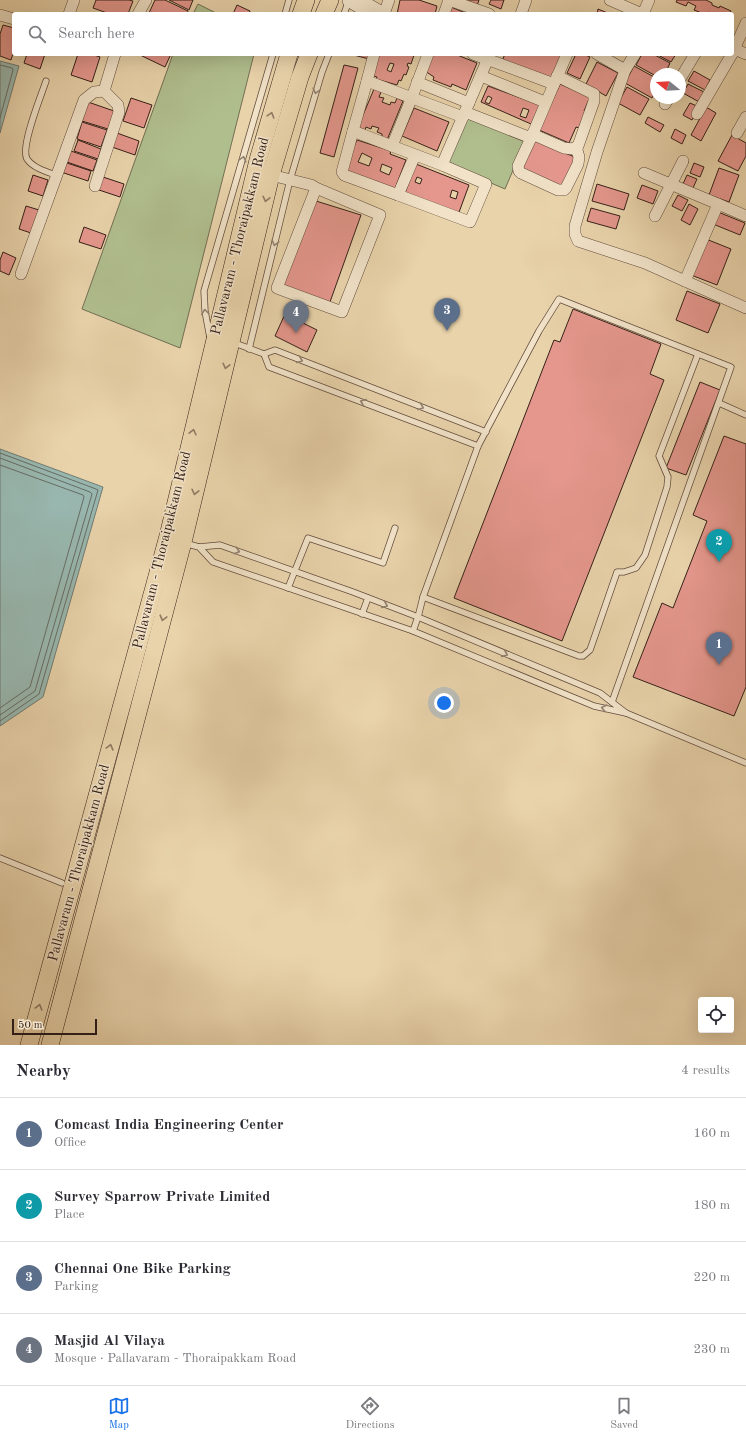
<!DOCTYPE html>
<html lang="en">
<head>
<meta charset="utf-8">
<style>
  :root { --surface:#fff; --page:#f2f2f3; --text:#2b2b33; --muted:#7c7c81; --line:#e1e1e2; --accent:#1a73e8 }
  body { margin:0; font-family:"Old Standard TT",serif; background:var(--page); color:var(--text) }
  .controls { position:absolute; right:12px; bottom:12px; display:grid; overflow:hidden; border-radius:4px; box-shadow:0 4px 16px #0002 }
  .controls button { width:36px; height:36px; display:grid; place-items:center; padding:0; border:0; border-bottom:1px solid var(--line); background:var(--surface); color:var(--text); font:20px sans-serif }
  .compass { position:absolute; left:650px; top:68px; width:36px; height:36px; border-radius:50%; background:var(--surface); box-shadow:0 4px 16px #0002; rotate:288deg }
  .scale { position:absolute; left:12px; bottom:10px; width:85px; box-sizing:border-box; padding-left:4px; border:2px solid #352018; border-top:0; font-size:11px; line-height:14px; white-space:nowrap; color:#352018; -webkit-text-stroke:3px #f1e2c8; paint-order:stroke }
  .you { position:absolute; left:444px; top:703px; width:14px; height:14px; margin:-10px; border:3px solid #fff; border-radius:50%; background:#1a73e8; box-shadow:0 0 0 6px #1a73e833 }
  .badge { display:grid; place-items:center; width:26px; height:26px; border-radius:50%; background:var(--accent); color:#fff; font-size:13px; font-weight:700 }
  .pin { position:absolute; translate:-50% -33px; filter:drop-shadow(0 1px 2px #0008) }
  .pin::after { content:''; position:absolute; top:21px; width:14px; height:12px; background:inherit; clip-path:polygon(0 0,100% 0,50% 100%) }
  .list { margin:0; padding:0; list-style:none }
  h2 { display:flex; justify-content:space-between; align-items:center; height:52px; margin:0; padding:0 16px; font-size:17px }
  h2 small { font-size:13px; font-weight:400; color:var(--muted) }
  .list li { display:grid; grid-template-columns:26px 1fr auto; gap:12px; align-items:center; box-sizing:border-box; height:72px; padding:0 16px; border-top:1px solid var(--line) }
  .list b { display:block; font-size:15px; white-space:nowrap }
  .list p { margin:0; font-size:13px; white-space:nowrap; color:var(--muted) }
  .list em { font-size:13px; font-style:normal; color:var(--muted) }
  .icon { flex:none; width:22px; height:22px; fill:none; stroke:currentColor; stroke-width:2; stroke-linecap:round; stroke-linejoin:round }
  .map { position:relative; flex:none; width:746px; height:1045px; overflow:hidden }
  .search { position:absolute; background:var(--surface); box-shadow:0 4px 16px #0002; left:12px; right:12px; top:12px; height:44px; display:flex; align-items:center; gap:10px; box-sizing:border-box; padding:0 14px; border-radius:4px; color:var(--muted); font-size:15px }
  .sheet { height:340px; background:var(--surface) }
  nav { display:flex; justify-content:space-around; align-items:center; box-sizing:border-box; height:56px; border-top:1px solid var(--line); background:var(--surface); font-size:11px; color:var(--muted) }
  nav a { display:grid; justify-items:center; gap:2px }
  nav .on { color:var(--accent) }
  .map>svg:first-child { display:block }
</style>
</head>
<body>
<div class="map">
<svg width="746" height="1045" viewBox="0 0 746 1045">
  <rect width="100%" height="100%" fill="#e9d3ab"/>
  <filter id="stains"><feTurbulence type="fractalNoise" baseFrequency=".005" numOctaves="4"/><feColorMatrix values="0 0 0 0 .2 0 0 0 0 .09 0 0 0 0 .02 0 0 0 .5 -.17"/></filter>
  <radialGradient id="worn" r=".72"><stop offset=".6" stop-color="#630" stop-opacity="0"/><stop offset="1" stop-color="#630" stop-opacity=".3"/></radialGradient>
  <!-- green -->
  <g fill="#b0be8e" stroke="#726f53">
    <polygon points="198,4 218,14 193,14"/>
    <polygon points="173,54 254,54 180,348 82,309"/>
    <polygon points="467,117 525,142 505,189 447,164"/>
  </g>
  <!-- water -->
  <g fill="#98b7af" stroke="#707b73">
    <polygon points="0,61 19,66 0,133"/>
    <polygon points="0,449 103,487 43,697 0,726"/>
  </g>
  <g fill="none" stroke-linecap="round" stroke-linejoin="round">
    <!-- shore -->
    <g stroke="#666c64" stroke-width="1">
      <polyline points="0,65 12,68 13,70 0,118"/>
      <polyline points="0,453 96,489 98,490 39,694 0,721"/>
      <polyline points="0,458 90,492 92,494 35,691 0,715"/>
      <polyline points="0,465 83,495 84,497 30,687 0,708"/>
    </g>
  </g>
  <!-- building -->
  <g fill="#e5978d" stroke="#352018" fill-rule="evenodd">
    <polygon points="96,0 129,0 133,1 128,14 110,14 93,8"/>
    <polygon points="155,0 165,0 188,11 187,14 152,14 149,13"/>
    <polygon points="169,0 193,0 189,10"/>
    <polygon points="400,0 419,0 437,6 435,14 397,14"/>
    <polygon points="461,0 479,0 477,6"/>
    <polygon points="491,0 504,0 501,9 489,4"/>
    <polygon points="677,0 706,0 712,3 712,5 719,8 720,6 731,11 730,14 713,14 708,12 707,14 704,14 694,10 696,6 688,2 686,6 676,2"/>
    <polygon points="237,5 250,11 249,14 233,14"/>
    <polygon points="451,7 468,14 448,14"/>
    <polygon points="598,9 610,14 597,14"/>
    <polygon points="3,25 14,28 14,50 11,60 0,56 0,34"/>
    <polygon points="27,54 45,54 40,69 24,63"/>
    <polygon points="78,54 91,54 100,57 92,82 71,75"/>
    <polygon points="138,54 171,54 165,67"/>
    <polygon points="350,54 370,54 369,59"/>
    <path d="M376,54H412L414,55L411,64L408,63L407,66L409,67L406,75L404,74L401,81L399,80L397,85L376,79L377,77L371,75ZM390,63L394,64L391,72L387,70Z"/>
    <polygon points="431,54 455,54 477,63 466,90 452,84 451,87 433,80 434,77 425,71"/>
    <polygon points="505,54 563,54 552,81 502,61"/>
    <polygon points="576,54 583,54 590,57 580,79 567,73"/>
    <polygon points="642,54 653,54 670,63 665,74 656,74 656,76 636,65"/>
    <polygon points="656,54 676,54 671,62"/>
    <polygon points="597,62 618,73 606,96 586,84"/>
    <polygon points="344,65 358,68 334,157 320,153"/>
    <polygon points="634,66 656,78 656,90 652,98 625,83"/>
    <polygon points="694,71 710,80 705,90 688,81"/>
    <polygon points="560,84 590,97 584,111 586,112 579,128 576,127 569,143 539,130"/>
    <polygon points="688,84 706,93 701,103 683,93"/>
    <path d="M488,86L540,105L531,124L481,102ZM488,96L492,98L489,104L485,102ZM523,108L529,110L526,118L520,116Z"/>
    <polygon points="627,87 649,99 640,115 618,103"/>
    <polygon points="374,89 381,92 379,97 384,98 382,102 390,105 391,102 395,103 397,98 403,101 387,140 382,138 382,134 377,132 379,128 372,126 371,129 366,127 365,130 358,127"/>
    <polygon points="131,98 152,105 144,128 123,121"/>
    <polygon points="88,102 114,111 108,129 82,121"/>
    <polygon points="690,103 699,107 692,120 683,115"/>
    <polygon points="706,107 716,113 701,141 691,135"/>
    <polygon points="414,108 449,122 437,151 402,136"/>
    <polygon points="648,117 664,125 660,132 645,123"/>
    <polygon points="82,122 107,130 101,147 77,139"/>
    <polygon points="675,129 686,135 682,144 671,138"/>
    <polygon points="117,133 139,141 135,155 112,147"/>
    <polygon points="732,135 746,143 746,156 738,171 718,161"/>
    <polygon points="532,139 577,158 564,189 519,169"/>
    <polygon points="78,140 101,149 98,159 74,151"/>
    <path d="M357,140L391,151L390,154L406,160L394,191L343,170ZM362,153L372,158L369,166L358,162ZM382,164L392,168L389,175L380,171Z"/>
    <polygon points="68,150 97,160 93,171 64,161"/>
    <polygon points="64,162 91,171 88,181 61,172"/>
    <polygon points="694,163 704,167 700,177 690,173"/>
    <path d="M416,164L469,185L458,215L405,193ZM417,177L422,179L420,184L415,182ZM452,190L458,192L456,199L450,197Z"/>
    <polygon points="719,168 739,175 729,202 709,195"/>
    <polygon points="33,175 48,180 43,196 28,191"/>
    <polygon points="687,175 697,179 693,188 683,184"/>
    <polygon points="100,176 124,184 120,197 96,189"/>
    <polygon points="597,184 629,194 624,210 592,201"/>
    <polygon points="642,185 658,191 653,204 637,198"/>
    <polygon points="678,195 688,200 682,211 672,206"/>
    <polygon points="316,201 361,215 330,302 282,285"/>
    <polygon points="689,204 698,209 690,225 681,220"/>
    <polygon points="26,206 39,210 31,233 19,229"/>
    <polygon points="591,208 620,216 616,229 587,221"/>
    <polygon points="718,212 745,223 740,235 713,224"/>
    <polygon points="84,227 106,235 101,249 79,242"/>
    <polygon points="706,239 731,249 717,285 691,275"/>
    <polygon points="3,252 16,258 9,275 0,271 0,260"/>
    <polygon points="687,291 720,304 708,333 676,320"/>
    <polygon points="573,309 661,344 650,374 664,380 562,641 454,598 554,340 560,342"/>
    <polygon points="285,314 317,330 307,352 275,336"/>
    <polygon points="700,382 720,390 686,475 666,468"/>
    <polygon points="724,436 746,444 746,687 734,716 633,677 662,603 673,608 707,521 693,515"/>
  </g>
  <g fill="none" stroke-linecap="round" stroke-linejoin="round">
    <defs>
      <g id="lane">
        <polyline points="285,14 289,0"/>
        <polyline points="344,14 349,0"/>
        <path d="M46,81C41,96 20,147 27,159C33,168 47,172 56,175"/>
        <polyline points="210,338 205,311 204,291 273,54"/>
        <polyline points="232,342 264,354 275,350 486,432"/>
        <polyline points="249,349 290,180 322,72 329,54"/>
        <polyline points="264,354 269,367 478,446"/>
        <polyline points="719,403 746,415"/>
        <polyline points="184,543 199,547 220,545 353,592 418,617 600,693 626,713 594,706 413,631 213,562 199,547"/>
        <polyline points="288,588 308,538 383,563 395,528"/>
        <polyline points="423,597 579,656 583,656 590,650 617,572 624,572 636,568 645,555 667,487 668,477 659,456 698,354"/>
        <polyline points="362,614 368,598"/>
        <polyline points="413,631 418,617 423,597 478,446 539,331 559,299 731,367 612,702"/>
        <polyline points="626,713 746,763"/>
        <polyline points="0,858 62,883"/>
      </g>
      <g id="street">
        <polyline points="361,0 384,13"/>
        <polyline points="449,0 489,14"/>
        <polyline points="610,0 642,14"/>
        <polyline points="348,1 370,14"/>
        <polyline points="69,14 74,0"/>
        <polyline points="138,14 146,0"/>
        <polyline points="384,14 389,0"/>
        <polyline points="444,14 449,0 448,0"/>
        <polyline points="521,14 526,0"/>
        <polyline points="643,14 649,0"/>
        <polyline points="0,15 14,19"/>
        <polyline points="732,48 746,54"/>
        <polyline points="374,54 367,81 463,117"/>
        <polyline points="428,54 412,97 392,146 442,165 490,54"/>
        <polyline points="473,54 554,84 567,54"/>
        <polyline points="597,54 625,70"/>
        <polyline points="635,54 625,70 597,152 575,226 575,234 578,241 645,263 685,281"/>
        <polyline points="732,54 746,23"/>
        <polyline points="481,76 545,102"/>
        <polyline points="680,79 695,54"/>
        <polyline points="417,82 469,103"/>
        <polyline points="665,104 669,98"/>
        <polyline points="465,112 531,138 554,84"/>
        <polyline points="697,114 732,54"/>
        <polyline points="353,131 367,81"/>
        <polyline points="737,133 746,117"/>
        <polyline points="532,134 564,148 573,149 578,146 594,101 594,94 557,76"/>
        <polyline points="531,138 518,166 519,171 521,173 558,190 564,190 566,188 578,164 579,157 576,147"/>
        <polyline points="392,146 353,131 342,172 344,175 398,195"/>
        <polyline points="415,155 398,195 470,222 486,184 442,165"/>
        <polyline points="644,173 718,204"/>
        <polyline points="271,175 311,185 316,188 277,288 342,312 380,215 316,188"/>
        <polyline points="95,186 119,112 118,105 104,91"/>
        <polyline points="655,216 683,161"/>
        <polyline points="746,216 718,204 685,281 746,308"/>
        <polyline points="21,274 84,100 94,92 104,91 115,54"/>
      </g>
      <g id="primary">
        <polyline points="301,14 306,0"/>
        <polyline points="324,14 330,0"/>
        <polyline points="29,1045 168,536 258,160 289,54"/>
        <polyline points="50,1045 183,542 271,175 300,77 309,54"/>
      </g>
    </defs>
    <!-- lane casing -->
    <use href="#lane" stroke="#624d3d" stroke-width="7"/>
    <!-- street casing -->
    <use href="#street" stroke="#624d3d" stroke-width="12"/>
    <!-- primary casing -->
    <use href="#primary" stroke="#352018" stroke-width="18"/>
    <!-- lane -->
    <use href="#lane" stroke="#f1e2c8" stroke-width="5.5"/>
    <!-- street -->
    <use href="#street" stroke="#f1e2c8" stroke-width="11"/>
    <!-- primary -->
    <use href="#primary" stroke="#e9d3ab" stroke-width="17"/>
  </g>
  <!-- one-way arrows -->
  <defs><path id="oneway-chevron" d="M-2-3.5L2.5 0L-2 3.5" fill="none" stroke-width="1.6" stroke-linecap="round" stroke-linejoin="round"/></defs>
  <g stroke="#938170">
    <use href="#oneway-chevron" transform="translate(316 91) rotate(106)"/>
    <use href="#oneway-chevron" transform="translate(243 159) rotate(-74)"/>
    <use href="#oneway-chevron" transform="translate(275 243) rotate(104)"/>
    <use href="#oneway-chevron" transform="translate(205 312) rotate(-97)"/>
    <use href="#oneway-chevron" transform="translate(300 360) rotate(21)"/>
    <use href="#oneway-chevron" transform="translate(363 402) rotate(-159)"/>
    <use href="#oneway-chevron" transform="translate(421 407) rotate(21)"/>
    <use href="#oneway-chevron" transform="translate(237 551) rotate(18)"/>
    <use href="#oneway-chevron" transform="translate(385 605) rotate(21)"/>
    <use href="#oneway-chevron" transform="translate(505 654) rotate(23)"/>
    <use href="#oneway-chevron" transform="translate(604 708) rotate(-167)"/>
  </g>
  <g stroke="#8f7a62">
    <use href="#oneway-chevron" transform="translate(271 115) rotate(-73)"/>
    <use href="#oneway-chevron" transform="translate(266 199) rotate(103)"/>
    <use href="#oneway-chevron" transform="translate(226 366) rotate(104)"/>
    <use href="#oneway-chevron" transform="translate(193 432) rotate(-77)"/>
    <use href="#oneway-chevron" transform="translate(195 492) rotate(103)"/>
    <use href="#oneway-chevron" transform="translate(163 618) rotate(105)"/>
    <use href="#oneway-chevron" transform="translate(110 747) rotate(-75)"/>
    <use href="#oneway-chevron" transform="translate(39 1007) rotate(-75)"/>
  </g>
  <g text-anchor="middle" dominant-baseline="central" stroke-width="3" stroke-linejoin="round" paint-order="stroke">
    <!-- street labels -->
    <g font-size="14" fill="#352018" stroke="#f1e2c8">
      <text transform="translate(240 236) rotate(-76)">Pallavaram - Thoraipakkam Road</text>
      <text transform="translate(162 550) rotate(-76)">Pallavaram - Thoraipakkam Road</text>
      <text transform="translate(79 863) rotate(-75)">Pallavaram - Thoraipakkam Road</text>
    </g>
  </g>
  <rect width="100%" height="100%" filter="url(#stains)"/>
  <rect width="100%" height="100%" fill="url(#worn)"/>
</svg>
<div class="controls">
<button><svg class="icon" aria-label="locate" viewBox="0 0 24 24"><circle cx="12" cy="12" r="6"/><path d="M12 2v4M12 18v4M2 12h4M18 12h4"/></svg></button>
</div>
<svg class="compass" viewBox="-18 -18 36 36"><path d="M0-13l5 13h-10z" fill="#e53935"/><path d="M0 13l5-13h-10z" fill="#7c7c81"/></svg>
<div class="scale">50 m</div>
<div class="you"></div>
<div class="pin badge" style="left:719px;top:665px;background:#5c6f8a">1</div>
<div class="pin badge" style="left:719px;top:562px;background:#0f9aa8">2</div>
<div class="pin badge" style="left:447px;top:331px;background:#5c6f8a">3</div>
<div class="pin badge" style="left:296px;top:333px;background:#6b7280">4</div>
<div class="search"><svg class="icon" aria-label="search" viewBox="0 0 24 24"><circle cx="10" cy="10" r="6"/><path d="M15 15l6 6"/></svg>Search here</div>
</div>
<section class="sheet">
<h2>Nearby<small>4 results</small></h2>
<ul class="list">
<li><span class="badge" style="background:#5c6f8a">1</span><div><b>Comcast India Engineering Center</b><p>Office</p></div><em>160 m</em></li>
<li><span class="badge" style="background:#0f9aa8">2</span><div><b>Survey Sparrow Private Limited</b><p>Place</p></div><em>180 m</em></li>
<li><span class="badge" style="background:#5c6f8a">3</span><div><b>Chennai One Bike Parking</b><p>Parking</p></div><em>220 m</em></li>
<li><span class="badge" style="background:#6b7280">4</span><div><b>Masjid Al Vilaya</b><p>Mosque · Pallavaram - Thoraipakkam Road</p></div><em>230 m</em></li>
</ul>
</section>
<nav>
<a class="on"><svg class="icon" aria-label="map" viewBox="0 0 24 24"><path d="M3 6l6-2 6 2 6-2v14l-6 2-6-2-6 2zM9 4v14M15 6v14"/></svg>Map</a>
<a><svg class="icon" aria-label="directions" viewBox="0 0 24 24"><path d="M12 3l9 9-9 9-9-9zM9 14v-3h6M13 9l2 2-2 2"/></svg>Directions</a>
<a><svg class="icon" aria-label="saved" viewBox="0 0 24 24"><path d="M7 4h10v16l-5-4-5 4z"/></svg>Saved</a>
</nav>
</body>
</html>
